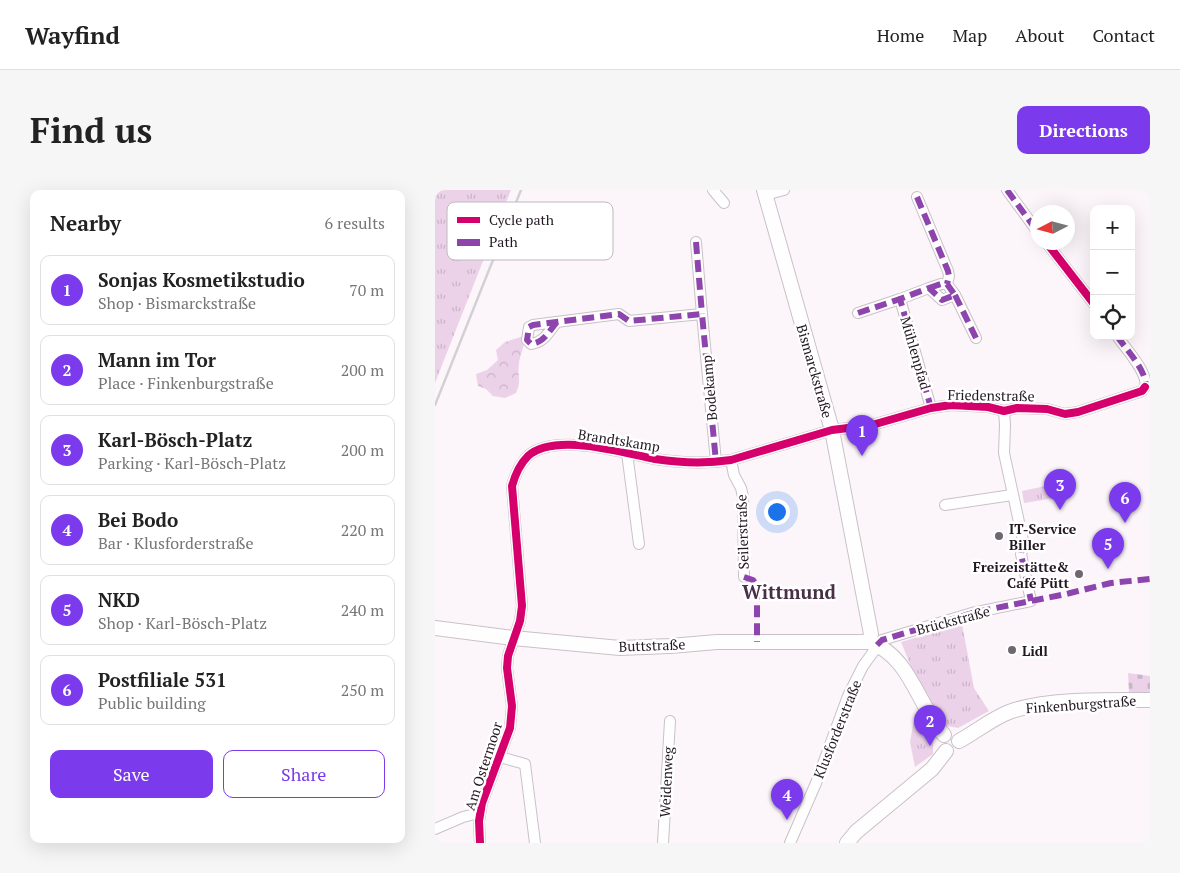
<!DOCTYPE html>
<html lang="en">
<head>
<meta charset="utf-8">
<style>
  :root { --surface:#fff; --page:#f6f6f6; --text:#222; --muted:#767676; --line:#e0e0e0; --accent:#7c3aed }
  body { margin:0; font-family:"PT Serif",serif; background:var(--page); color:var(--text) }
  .controls { position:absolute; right:15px; top:15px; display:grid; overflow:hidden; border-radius:10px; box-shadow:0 5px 20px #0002 }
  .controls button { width:45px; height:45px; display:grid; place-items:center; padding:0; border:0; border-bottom:1px solid var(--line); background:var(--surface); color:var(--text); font:25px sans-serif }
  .compass { position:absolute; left:595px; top:15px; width:45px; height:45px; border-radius:50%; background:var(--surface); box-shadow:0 5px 20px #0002; rotate:264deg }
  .you { position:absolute; left:341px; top:321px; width:18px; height:18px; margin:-12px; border:4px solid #fff; border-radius:50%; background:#1a73e8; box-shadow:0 0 0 8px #1a73e833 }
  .badge { display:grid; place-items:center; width:32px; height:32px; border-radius:50%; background:var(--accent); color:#fff; font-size:16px; font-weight:700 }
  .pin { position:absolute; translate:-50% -41px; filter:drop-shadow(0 1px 2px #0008) }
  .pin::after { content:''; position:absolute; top:26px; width:18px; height:15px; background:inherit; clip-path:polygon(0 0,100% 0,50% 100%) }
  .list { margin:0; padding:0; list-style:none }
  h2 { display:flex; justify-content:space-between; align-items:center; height:65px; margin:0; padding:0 20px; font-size:21px }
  h2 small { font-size:16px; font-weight:400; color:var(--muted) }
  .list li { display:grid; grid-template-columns:32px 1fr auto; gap:15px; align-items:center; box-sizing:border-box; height:70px; margin:0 10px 10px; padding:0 10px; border:1px solid var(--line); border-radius:10px }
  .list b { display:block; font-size:19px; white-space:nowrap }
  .list p { margin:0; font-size:16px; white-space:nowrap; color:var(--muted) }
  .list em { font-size:16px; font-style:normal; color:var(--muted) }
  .actions { display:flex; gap:10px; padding:15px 20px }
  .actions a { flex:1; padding:11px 0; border:1px solid var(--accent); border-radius:10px; text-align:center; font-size:18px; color:var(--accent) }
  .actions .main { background:var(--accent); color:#fff }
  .icon { flex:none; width:28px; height:28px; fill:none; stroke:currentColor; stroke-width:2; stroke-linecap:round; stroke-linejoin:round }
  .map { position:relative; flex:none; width:715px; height:653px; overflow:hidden; border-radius:10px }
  header { display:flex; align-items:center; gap:30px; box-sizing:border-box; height:70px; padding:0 25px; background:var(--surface); border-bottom:1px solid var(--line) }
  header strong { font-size:24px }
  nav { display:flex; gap:28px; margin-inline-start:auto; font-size:18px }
  .intro { display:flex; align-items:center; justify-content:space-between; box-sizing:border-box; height:120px; padding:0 30px }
  h1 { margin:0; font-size:35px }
  .button { padding:12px 22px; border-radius:10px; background:var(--accent); color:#fff; font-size:18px; font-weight:700 }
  main { display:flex; gap:30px; padding:0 30px }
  aside { flex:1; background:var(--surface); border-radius:10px; box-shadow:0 5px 20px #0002 }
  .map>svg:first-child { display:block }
</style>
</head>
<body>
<header>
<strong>Wayfind</strong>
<nav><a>Home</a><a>Map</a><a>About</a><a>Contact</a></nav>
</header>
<div class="intro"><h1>Find us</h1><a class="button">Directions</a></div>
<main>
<aside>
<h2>Nearby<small>6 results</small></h2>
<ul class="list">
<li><span class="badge">1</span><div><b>Sonjas Kosmetikstudio</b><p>Shop · Bismarckstraße</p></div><em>70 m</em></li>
<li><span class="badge">2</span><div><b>Mann im Tor</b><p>Place · Finkenburgstraße</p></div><em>200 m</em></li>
<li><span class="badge">3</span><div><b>Karl-Bösch-Platz</b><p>Parking · Karl-Bösch-Platz</p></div><em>200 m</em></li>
<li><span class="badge">4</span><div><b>Bei Bodo</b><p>Bar · Klusforderstraße</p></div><em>220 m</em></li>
<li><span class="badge">5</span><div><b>NKD</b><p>Shop · Karl-Bösch-Platz</p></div><em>240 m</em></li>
<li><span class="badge">6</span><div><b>Postfiliale 531</b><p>Public building</p></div><em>250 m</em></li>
</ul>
<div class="actions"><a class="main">Save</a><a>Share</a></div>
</aside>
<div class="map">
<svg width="715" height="653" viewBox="0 0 715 653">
  <defs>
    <pattern id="grass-tufts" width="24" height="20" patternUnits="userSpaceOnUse" patternTransform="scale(1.25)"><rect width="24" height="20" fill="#ecd2e9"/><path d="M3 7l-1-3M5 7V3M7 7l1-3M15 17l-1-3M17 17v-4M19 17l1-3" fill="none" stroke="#cab4c8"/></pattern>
    <pattern id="forest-crowns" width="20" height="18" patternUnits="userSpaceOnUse" patternTransform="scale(1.25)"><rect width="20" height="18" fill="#ecd2e9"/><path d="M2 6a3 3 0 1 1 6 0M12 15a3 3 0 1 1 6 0" fill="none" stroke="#cab4c8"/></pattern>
    <pattern id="cemetery-stones" width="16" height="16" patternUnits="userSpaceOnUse" patternTransform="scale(1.25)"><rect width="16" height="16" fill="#ecd2e9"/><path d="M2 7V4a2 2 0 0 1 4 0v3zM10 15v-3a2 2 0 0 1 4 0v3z" fill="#cab4c8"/></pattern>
  </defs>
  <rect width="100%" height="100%" fill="#fcf6fb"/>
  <!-- grass -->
  <g fill="url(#grass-tufts)">
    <polygon points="0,0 76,0 0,193"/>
    <polygon points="606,297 608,310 589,313 587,301"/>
    <polygon points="527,434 539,498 554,521 523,538 512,536 493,512 482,491 466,452"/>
    <polygon points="480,524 498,552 498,564 480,577 475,552"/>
  </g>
  <!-- forest -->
  <g fill="url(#forest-crowns)">
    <path d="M89,146C90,158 85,163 84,174C82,186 87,190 81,203L70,208L58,206L51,199L43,196L41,184L52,180L63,170L61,160L70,152Z"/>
    <polygon points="632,291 635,304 608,310 606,297"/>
  </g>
  <!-- cemetery -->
  <polygon fill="url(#cemetery-stones)" points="693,483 715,486 715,502 694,502"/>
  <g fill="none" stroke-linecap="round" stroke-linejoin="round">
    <defs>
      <g id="street">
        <polyline points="278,0 289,13"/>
        <polyline points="572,0 602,41"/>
        <polyline points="330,5 349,0"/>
        <polyline points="482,7 513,81 514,86 512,94"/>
        <polyline points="261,52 267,124"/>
        <polyline points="611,52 659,114"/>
        <polyline points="494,98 506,94 512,94 520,105 507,110 494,98 465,109 496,218"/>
        <polyline points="520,105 541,148"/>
        <polyline points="423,123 465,109"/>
        <path d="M122,132C113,142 110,152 96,154L92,150L94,137L98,135L184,124L194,131L267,124L281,272"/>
        <polyline points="192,263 204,354"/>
        <polyline points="296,270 299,285 306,298 308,307 309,387"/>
        <polyline points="510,315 577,305"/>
        <polyline points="65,567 90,574 100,653"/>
        <polyline points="0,639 28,627 44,623"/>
        <path d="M45,653L44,631L47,613L75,538L77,516L72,478L73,466L85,431L87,416L77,296C80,285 84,275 93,266C120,242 188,263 220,269C246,273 270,274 296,270L397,240L437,235L496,218L516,215L553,217L569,221L582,218L612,219L630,224L643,222L707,201L710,197C714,183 690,158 682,146"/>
        <polyline points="228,653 235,531"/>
        <polyline points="355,653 381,593 413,506 428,476 447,450 537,423 596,411 586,364 589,355 569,263 570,235 569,221"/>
      </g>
      <g id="secondary">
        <polyline points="329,0 397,240 436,444 434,452"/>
        <path d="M0,438L78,448L185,458L235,456L282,452H434C475,465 483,516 509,545"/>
        <path d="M524,551C541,542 556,529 574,522C612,508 674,510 715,510"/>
        <polyline points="412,653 421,642 497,579 511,561"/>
      </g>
    </defs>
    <!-- street casing -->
    <use href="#street" stroke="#c9c1c8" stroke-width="12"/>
    <!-- secondary casing -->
    <use href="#secondary" stroke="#c9c1c8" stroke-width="16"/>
    <!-- street -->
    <use href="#street" stroke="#fffefe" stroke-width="10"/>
    <!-- secondary -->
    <use href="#secondary" stroke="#fffefe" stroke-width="14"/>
    <!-- rail -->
    <polyline stroke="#d2d0d2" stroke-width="2.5" points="0,215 86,0"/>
    <!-- quiet -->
    <g stroke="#8e44ad" stroke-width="6" stroke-dasharray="12 6" stroke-linecap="butt">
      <polyline points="572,0 602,41"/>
      <polyline points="482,7 513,81 514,86 512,94"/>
      <polyline points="261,52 267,124"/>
      <polyline points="494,98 506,94 512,94 520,105 507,110 494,98 465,109 496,218"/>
      <polyline points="520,105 541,148"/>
      <polyline points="423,123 465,109"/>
      <path d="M122,132C113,142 110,152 96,154L92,150L94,137L98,135L184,124L194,131L267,124L281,272"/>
      <path d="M682,146C690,158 714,183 710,197"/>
      <polyline points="588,351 586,364 596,411"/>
      <polyline points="309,387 318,390 322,396 322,452"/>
      <polyline points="442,455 447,450 541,422 631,404 676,393 715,389"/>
    </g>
    <defs>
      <g id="cycleway">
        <polyline points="611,52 659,114"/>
        <path d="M45,653L44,631L47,613L75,538L77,516L72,478L73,466L85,431L87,416L77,296C80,285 84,275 93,266C120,242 188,263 220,269C246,273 270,274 296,270L397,240L437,235L496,218L516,215L553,217L569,221L582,218L612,219L630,224L643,222L707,201L710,197"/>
      </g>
    </defs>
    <!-- cycleway casing -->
    <use href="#cycleway" stroke="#fff" stroke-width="11"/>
    <!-- cycleway -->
    <use href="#cycleway" stroke="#d6006c" stroke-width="8"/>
  </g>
  <!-- markers -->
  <g fill="#70666f" stroke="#fff" stroke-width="2">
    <circle cx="564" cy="346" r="5"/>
    <circle cx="644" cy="384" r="5"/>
    <circle cx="577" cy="460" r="5"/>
  </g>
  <g text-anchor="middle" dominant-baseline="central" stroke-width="5" stroke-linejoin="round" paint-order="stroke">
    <!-- street labels -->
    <g font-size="14" fill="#241923" stroke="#fff">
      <text transform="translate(481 163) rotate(74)">Mühlenpfad</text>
      <text transform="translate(380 181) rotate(74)">Bismarckstraße</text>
      <text transform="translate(274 198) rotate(-95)">Bodekamp</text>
      <text transform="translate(556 205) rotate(1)">Friedenstraße</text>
      <text transform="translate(184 250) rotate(9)">Brandtskamp</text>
      <text transform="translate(307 342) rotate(-92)">Seilerstraße</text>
      <text transform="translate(518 430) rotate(-15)">Brückstraße</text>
      <text transform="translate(217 455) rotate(-2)">Buttstraße</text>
      <text transform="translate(646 514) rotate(-4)">Finkenburgstraße</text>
      <text transform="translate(402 539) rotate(-68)">Klusforderstraße</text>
      <text transform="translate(48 576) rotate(-72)">Am Ostermoor</text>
      <text transform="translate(231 592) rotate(-87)">Weidenweg</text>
    </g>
    <!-- poi labels -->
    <g font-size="14" font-weight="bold" fill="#241923" stroke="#fff" text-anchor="start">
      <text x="574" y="338">IT-Service<tspan x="574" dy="16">Biller</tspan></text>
      <text x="634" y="376" text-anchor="end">Freizeistätte&amp;<tspan x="634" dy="16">Café Pütt</tspan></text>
      <text x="587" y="460">Lidl</text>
    </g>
    <!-- district labels -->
    <g font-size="19" font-weight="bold" fill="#483046" stroke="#fff">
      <text x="354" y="401">Wittmund</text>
    </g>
  </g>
  <!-- legend -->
  <rect x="12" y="12" width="166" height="58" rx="8" fill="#fff" stroke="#bdbabd" stroke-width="1"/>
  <rect x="22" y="27" width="23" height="6" fill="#d6006c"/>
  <rect x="22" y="49" width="23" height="7" fill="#8e44ad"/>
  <g font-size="14" fill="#241923">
    <text x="54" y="35">Cycle path</text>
    <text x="54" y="57">Path</text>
  </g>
</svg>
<div class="controls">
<button>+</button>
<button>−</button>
<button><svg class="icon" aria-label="locate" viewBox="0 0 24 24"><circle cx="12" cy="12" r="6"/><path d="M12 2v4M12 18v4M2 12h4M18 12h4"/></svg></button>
</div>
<svg class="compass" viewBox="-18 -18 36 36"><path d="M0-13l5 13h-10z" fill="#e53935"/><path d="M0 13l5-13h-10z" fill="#767676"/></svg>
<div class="you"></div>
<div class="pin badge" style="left:427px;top:266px">1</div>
<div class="pin badge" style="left:495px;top:556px">2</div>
<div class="pin badge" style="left:625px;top:320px">3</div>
<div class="pin badge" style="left:352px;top:630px">4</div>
<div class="pin badge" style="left:673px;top:379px">5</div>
<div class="pin badge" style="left:690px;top:333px">6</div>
</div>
</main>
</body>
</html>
